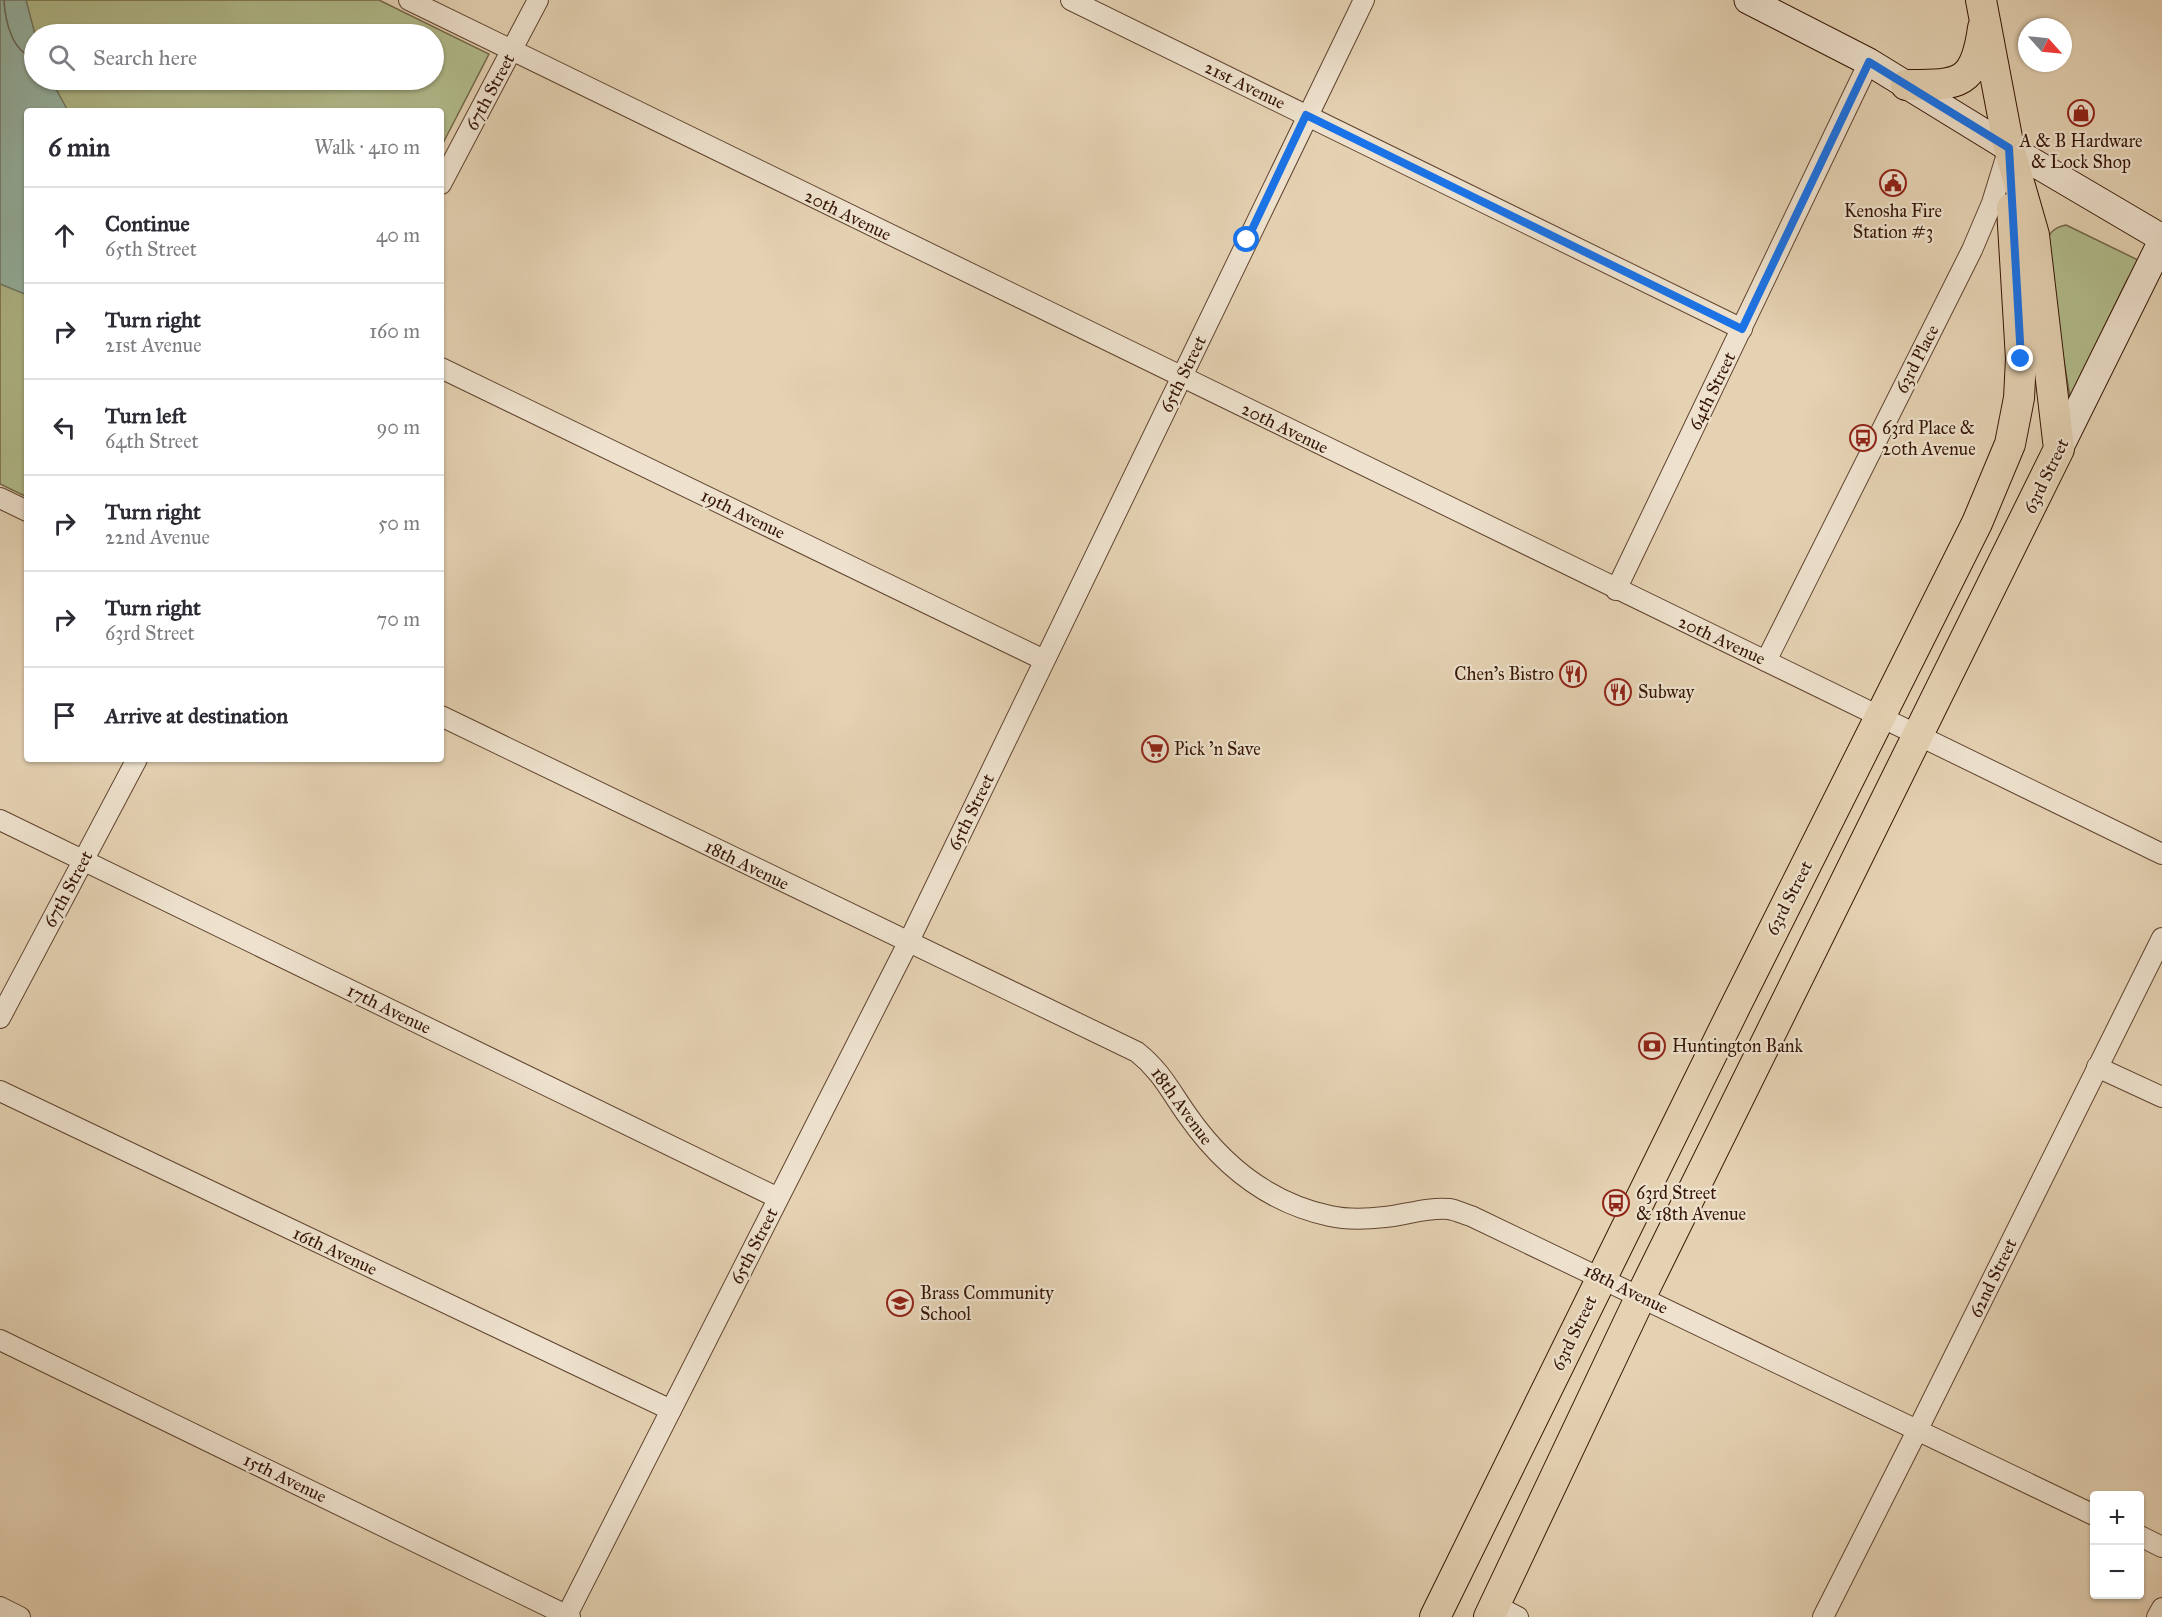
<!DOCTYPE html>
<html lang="en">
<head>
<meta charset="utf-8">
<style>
  :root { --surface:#fff; --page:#f2f2f3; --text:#2b2b33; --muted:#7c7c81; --line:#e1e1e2 }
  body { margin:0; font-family:"IM FELL Great Primer",serif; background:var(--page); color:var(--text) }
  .controls { position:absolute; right:18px; bottom:18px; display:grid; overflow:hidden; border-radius:6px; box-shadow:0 2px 4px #0004 }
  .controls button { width:54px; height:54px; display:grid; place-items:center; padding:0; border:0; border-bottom:2px solid var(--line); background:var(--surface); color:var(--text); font:30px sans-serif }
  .compass { position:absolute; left:2018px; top:18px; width:54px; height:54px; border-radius:50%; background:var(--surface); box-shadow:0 2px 4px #0004; rotate:117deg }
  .stop { position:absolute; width:18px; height:18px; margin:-14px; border:4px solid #1a73e8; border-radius:50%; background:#fff }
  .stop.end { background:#1a73e8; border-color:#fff; box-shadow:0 2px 6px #0008 }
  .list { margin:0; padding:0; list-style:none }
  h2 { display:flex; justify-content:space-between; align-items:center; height:78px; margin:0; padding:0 24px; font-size:26px }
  h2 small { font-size:20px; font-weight:400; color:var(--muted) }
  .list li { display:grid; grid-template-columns:39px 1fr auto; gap:18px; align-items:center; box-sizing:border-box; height:96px; padding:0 24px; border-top:2px solid var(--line) }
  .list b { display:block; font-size:22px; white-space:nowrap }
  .list p { margin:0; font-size:20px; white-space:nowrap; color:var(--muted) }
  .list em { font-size:20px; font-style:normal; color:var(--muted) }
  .icon { flex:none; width:33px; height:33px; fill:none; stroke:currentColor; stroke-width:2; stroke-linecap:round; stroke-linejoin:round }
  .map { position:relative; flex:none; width:2162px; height:1617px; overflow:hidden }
  .search { position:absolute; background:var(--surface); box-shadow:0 2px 4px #0004; left:24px; top:24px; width:420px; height:66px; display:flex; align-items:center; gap:15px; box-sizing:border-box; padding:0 21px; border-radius:33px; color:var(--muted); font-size:22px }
  .panel { position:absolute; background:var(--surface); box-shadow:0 2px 4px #0004; left:24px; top:108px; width:420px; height:654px; border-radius:6px }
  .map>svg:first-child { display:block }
</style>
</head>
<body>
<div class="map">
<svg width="2162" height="1617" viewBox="0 0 2162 1617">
  <rect width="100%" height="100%" fill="#e5d2b3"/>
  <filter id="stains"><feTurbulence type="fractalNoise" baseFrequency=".00333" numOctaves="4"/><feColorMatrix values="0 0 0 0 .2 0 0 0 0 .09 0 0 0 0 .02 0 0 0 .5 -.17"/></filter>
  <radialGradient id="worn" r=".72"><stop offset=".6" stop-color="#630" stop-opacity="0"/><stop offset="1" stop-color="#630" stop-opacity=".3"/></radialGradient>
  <!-- green -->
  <g fill="#b2bd8e" stroke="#74694a" stroke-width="1.5" fill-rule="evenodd">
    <path d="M0,0H379L489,54L441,147V111H27V497L0,484ZM34,34H434V80H34Z"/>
    <path d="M2066,225L2140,261L2133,276L2128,278L2070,397L2045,248C2048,234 2052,228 2066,225Z"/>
  </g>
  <!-- water -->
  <polygon fill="#96b8a9" stroke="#6f7767" stroke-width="1.5" points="0,0 26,0 35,34 34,80 51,80 68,111 27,111 27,295 0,284"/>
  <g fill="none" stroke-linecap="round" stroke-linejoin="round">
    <!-- shore -->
    <path stroke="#666657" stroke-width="1.5" d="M4,0C5,20 12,53 34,57"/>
    <defs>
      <g id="street">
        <polyline points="409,0 2162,854"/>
        <polyline points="1071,0 1742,329"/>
        <polyline points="441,184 538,0"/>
        <polyline points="441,368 1044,660"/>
        <polyline points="0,498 27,511"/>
        <polyline points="1616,590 1869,62"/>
        <polyline points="1766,661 1972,250 1992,203 2008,151"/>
        <path d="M441,716L1137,1052C1162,1072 1170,1091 1188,1116C1223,1166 1269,1203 1330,1216C1348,1220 1368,1219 1385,1217C1406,1215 1427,1207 1449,1209C1456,1210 1464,1214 1471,1216L2094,1515"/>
        <polyline points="0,820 778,1198"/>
        <polyline points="0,1018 137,759"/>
        <polyline points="2097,1067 2162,1097"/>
        <polyline points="0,1091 671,1410"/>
        <polyline points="0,1340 570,1617"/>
        <polyline points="2140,1536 2162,1547"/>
        <polyline points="1495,1605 1518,1617"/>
        <polyline points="0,1607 20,1617"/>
        <polyline points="566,1617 908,943 1364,0"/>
        <polyline points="1823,1617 1917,1431 2162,938"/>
        <polyline points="2157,1617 2162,1608"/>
      </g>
      <g id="secondary">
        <polyline points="1748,0 1869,62 2009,148 2162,238"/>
        <polyline points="2059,449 2162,241"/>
      </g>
      <g id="primary">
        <path d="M1906,85C1959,85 1975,86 1983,28"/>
        <polyline points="1435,1617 1734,1009 1977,523 2010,444 2019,398 2021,359 2012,208"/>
        <polyline points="1489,1617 1641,1296 2059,449 2034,235 2009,148 1981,0"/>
      </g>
    </defs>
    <!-- street casing -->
    <use href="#street" stroke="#614430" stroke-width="22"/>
    <!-- secondary casing -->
    <use href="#secondary" stroke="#351505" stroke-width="29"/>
    <!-- primary casing -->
    <use href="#primary" stroke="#351505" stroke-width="32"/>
    <!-- street -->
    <use href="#street" stroke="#eee2ce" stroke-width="20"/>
    <!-- secondary -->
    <use href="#secondary" stroke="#eee2ce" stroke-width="27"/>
    <!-- primary -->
    <use href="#primary" stroke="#e5d2b3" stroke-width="30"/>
  </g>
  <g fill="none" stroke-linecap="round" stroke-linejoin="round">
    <!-- route -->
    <polyline stroke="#1a73e8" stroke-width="8" points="1247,240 1306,115 1742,329 1869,62 2009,148 2021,359"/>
  </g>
  <!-- icons -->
  <defs>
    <symbol id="shop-ring" viewBox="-11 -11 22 22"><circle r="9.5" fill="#eee2ce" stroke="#8f2418" stroke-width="1.5"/><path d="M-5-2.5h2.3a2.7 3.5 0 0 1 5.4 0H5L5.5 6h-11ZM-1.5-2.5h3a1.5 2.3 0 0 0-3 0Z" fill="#8f2418"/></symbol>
    <symbol id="civic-ring" viewBox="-11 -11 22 22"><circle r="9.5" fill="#eee2ce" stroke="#8f2418" stroke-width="1.5"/><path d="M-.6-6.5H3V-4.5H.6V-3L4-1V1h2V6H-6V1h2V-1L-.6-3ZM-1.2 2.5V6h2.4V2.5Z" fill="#8f2418"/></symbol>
    <symbol id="bus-ring" viewBox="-11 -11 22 22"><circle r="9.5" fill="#eee2ce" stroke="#8f2418" stroke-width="1.5"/><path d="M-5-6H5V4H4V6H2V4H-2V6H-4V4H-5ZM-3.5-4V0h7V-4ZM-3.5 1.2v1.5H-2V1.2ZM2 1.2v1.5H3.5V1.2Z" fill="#8f2418"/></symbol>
    <symbol id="restaurant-ring" viewBox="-11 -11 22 22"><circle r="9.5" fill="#eee2ce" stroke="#8f2418" stroke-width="1.5"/><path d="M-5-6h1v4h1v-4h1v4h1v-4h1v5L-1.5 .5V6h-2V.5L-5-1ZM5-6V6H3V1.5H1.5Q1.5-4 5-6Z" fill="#8f2418"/></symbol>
    <symbol id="supermarket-ring" viewBox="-11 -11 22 22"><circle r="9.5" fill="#eee2ce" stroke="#8f2418" stroke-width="1.5"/><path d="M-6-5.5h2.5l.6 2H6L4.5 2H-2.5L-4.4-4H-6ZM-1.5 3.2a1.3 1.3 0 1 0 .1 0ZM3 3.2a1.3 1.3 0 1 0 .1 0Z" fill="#8f2418"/></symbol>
    <symbol id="bank-ring" viewBox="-11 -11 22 22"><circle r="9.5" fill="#eee2ce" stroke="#8f2418" stroke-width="1.5"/><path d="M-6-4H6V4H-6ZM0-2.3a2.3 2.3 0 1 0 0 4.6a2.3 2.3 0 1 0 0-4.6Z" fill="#8f2418"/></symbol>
    <symbol id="school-ring" viewBox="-11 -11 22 22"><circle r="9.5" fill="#eee2ce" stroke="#8f2418" stroke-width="1.5"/><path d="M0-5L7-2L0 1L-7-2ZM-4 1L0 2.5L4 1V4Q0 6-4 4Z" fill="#8f2418"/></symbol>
  </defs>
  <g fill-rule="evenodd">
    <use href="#shop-ring" x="2066" y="98" width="30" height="30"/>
    <use href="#civic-ring" x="1878" y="168" width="30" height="30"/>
    <use href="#bus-ring" x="1848" y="423" width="30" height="30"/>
    <use href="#restaurant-ring" x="1558" y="659" width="30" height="30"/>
    <use href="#restaurant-ring" x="1603" y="677" width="30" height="30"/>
    <use href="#supermarket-ring" x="1140" y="734" width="30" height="30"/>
    <use href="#bank-ring" x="1637" y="1031" width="30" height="30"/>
    <use href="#bus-ring" x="1601" y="1188" width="30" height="30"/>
    <use href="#school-ring" x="885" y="1288" width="30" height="30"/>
  </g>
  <g text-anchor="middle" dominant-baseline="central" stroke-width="4.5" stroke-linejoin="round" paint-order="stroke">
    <!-- street labels -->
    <g font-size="18" fill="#351505" stroke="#eee2ce">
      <text transform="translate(1245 85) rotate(26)">21st Avenue</text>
      <text transform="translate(490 92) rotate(-62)">67th Street</text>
      <text transform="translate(848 215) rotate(26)">20th Avenue</text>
      <text transform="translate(1917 359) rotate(-63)">63rd Place</text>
      <text transform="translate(1183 374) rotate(-64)">65th Street</text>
      <text transform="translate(1712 391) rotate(-64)">64th Street</text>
      <text transform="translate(1285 428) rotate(26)">20th Avenue</text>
      <text transform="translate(2046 476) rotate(-64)">63rd Street</text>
      <text transform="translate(743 514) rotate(26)">19th Avenue</text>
      <text transform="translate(1722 640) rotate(25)">20th Avenue</text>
      <text transform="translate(971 812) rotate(-64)">65th Street</text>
      <text transform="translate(747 865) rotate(26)">18th Avenue</text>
      <text transform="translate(68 889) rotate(-62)">67th Street</text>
      <text transform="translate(1789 898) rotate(-63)">63rd Street</text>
      <text transform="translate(389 1009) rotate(26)">17th Avenue</text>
      <text transform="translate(1182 1106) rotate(54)">18th Avenue</text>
      <text transform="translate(754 1246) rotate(-63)">65th Street</text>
      <text transform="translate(335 1251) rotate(25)">16th Avenue</text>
      <text transform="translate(1993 1278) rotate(-64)">62nd Street</text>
      <text transform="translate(1626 1289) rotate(26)">18th Avenue</text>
      <text transform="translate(1574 1333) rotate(-64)">63rd Street</text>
      <text transform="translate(285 1478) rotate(26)">15th Avenue</text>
    </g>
    <!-- poi labels -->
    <g font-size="18" fill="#351505" stroke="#eee2ce" text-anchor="start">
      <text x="2081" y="141" text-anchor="middle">A &amp; B Hardware<tspan x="2081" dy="21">&amp; Lock Shop</tspan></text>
      <text x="1893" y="211" text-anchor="middle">Kenosha Fire<tspan x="1893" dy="21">Station #3</tspan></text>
      <text x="1882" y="428">63rd Place &amp;<tspan x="1882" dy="21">20th Avenue</tspan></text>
      <text x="1554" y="674" text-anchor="end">Chen's Bistro</text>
      <text x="1638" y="692">Subway</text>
      <text x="1174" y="749">Pick 'n Save</text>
      <text x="1672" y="1046">Huntington Bank</text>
      <text x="1636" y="1193">63rd Street<tspan x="1636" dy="21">&amp; 18th Avenue</tspan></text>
      <text x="920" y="1293">Brass Community<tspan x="920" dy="21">School</tspan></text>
    </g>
  </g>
  <rect width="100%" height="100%" filter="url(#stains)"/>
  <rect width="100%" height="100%" fill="url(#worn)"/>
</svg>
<div class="controls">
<button>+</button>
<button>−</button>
</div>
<svg class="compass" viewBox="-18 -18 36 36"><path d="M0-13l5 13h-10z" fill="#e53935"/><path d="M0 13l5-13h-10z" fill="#7c7c81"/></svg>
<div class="stop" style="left:1247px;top:240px"></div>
<div class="stop end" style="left:2021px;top:359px"></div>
<div class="search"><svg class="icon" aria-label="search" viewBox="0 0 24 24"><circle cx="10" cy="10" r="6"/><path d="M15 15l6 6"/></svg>Search here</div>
<section class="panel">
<h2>6 min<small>Walk · 410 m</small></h2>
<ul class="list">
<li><svg class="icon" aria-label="ahead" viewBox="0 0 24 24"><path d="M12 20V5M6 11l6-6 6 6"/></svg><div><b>Continue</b><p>65th Street</p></div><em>40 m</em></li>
<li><svg class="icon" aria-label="right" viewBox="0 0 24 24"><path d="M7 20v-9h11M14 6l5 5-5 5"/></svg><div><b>Turn right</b><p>21st Avenue</p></div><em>160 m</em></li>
<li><svg class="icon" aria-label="left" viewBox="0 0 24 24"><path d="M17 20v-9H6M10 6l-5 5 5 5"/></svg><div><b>Turn left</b><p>64th Street</p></div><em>90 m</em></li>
<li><svg class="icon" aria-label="right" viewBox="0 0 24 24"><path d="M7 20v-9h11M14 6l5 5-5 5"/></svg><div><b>Turn right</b><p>22nd Avenue</p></div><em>50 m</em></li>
<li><svg class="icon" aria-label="right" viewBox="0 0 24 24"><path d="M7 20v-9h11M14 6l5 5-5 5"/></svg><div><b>Turn right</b><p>63rd Street</p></div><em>70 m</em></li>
<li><svg class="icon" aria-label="arrive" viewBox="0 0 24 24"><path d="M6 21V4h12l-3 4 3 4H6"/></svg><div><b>Arrive at destination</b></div></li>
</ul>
</section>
</div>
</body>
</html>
